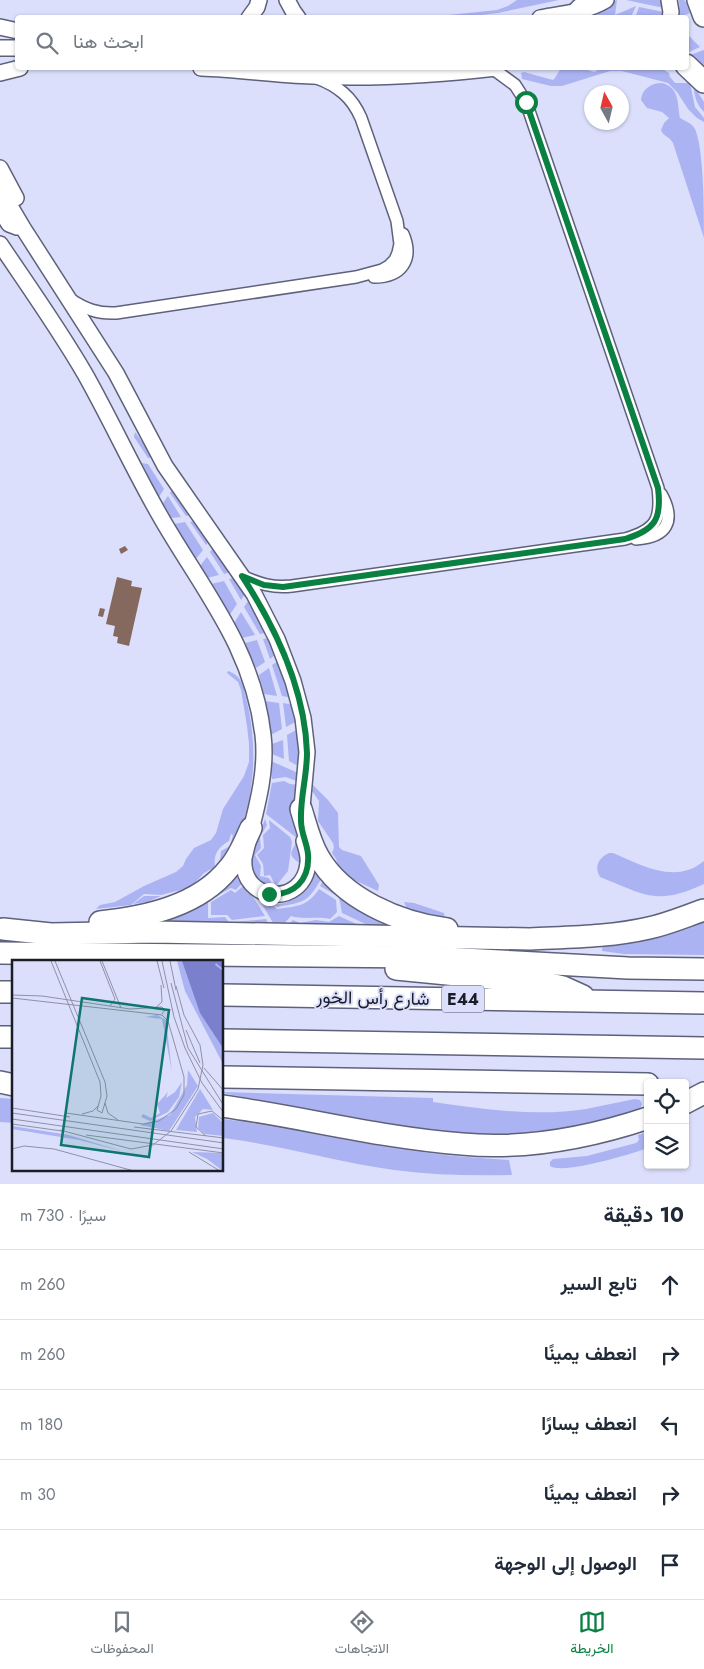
<!DOCTYPE html>
<html lang="ar">
<head>
<meta charset="utf-8">
<style>
  :root { --surface:#fff; --page:#f2f2f3; --text:#1f2937; --muted:#747a83; --line:#e0e1e3; --accent:#0b8043 }
  body { margin:0; font-family:Jost,Vazirmatn,sans-serif; background:var(--page); color:var(--text); direction:rtl }
  .controls { position:absolute; right:15px; bottom:15px; display:grid; overflow:hidden; border-radius:5px; box-shadow:0 1px 4px #0004 }
  .controls button { width:45px; height:45px; display:grid; place-items:center; padding:0; border:0; border-bottom:1px solid var(--line); background:var(--surface); color:var(--text); font:25px sans-serif }
  .compass { position:absolute; left:584px; top:85px; width:45px; height:45px; border-radius:50%; background:var(--surface); box-shadow:0 1px 4px #0004; rotate:352deg }
  .stop { position:absolute; width:15px; height:15px; margin:-11px; border:4px solid #0b8043; border-radius:50%; background:#fff }
  .stop.end { background:#0b8043; border-color:#fff; box-shadow:0 1px 5px #0008 }
  .list { margin:0; padding:0; list-style:none }
  h2 { display:flex; justify-content:space-between; align-items:center; height:65px; margin:0; padding:0 20px; font-size:21px }
  h2 small { font-size:16px; font-weight:400; color:var(--muted) }
  .list li { display:grid; grid-template-columns:32px 1fr auto; gap:15px; align-items:center; box-sizing:border-box; height:70px; padding:0 20px; border-top:1px solid var(--line) }
  .list b { display:block; font-size:19px; white-space:nowrap }
  .list em { font-size:16px; font-style:normal; color:var(--muted) }
  .icon { flex:none; width:28px; height:28px; fill:none; stroke:currentColor; stroke-width:2; stroke-linecap:round; stroke-linejoin:round }
  .map { position:relative; flex:none; width:704px; height:1184px; overflow:hidden; direction:ltr }
  .search { position:absolute; background:var(--surface); box-shadow:0 1px 4px #0004; left:15px; right:15px; top:15px; height:55px; display:flex; align-items:center; gap:12px; box-sizing:border-box; padding:0 18px; border-radius:5px; color:var(--muted); font-size:19px }
  .sheet { height:415px; background:var(--surface) }
  nav { display:flex; justify-content:space-around; align-items:center; box-sizing:border-box; height:70px; border-top:1px solid var(--line); background:var(--surface); font-size:14px; color:var(--muted) }
  nav a { display:grid; justify-items:center; gap:2px }
  nav .on { color:var(--accent) }
  .map>svg:first-child { display:block }
</style>
</head>
<body>
<div class="map">
<svg width="704" height="1184" viewBox="0 0 704 1184">
  <rect width="100%" height="100%" fill="#dbdffc"/>
  <!-- green -->
  <g fill="#acb3f2">
    <polygon points="517,0 559,0 498,13 464,17 430,17 497,10 508,6"/>
    <polygon points="617,0 615,15 636,6 631,17 594,18 601,11 603,5"/>
    <polygon points="626,0 661,0 664,8"/>
    <polygon points="679,0 684,0 686,2 690,13 680,17"/>
    <polygon points="639,7 664,12 663,17 635,18"/>
    <polygon points="686,34 687,34 700,47 687,53"/>
    <polygon points="704,50 704,68 690,55"/>
    <polygon points="561,68 581,68 594,72 603,68 661,68 669,73 670,77 675,83 690,83 695,107 704,118 704,122 697,118 688,109 677,92 668,83 622,71 610,71 562,86 551,86 522,79 521,73 524,72 553,80 555,78"/>
    <path d="M662,83C680,88 677,103 680,118C685,121 692,123 695,129C704,149 704,212 704,238L673,143C670,137 663,136 661,130L664,123L669,118L662,112L647,108L641,100C642,89 651,83 662,83Z"/>
    <path d="M693,85L704,102V112C696,104 695,97 693,85Z"/>
    <polygon points="135,432 153,457 148,458 134,437"/>
    <polygon points="142,463 148,464 164,489 159,497"/>
    <polygon points="174,486 194,514 186,516 170,493"/>
    <polygon points="168,496 181,517 171,518 163,503"/>
    <polygon points="198,520 212,538 206,545 190,522"/>
    <polygon points="185,522 203,550 195,560 174,524"/>
    <polygon points="216,544 234,571 224,574 210,552"/>
    <polygon points="207,557 219,575 207,578 200,566"/>
    <polygon points="238,577 246,592 241,600 229,579"/>
    <polygon points="224,581 237,604 229,616 211,584"/>
    <polygon points="250,598 269,632 260,634 244,607"/>
    <polygon points="241,612 255,635 242,638 234,623"/>
    <polygon points="273,637 279,652 270,659 263,639"/>
    <polygon points="257,640 265,662 256,668 245,643"/>
    <polygon points="281,659 293,698 282,696 272,665"/>
    <polygon points="269,668 277,696 264,694 259,675"/>
    <path d="M228,671C243,676 244,688 247,702C257,744 255,786 242,827C239,835 237,844 232,852C223,867 211,876 196,885C212,869 219,876 221,851L230,846L233,835L231,834L229,841C218,847 213,855 215,867L204,873L193,885L184,889L161,895L144,894L131,905L96,909L100,905L115,902L144,886L176,872L183,866L186,859L194,848L211,840L216,833L223,809L244,776L249,762V744L247,726L241,690L238,682L227,673Z"/>
    <polygon points="265,701 279,703 282,729 271,735"/>
    <polygon points="283,703 295,705 297,721 286,727"/>
    <polygon points="298,729 300,767 289,761 287,735"/>
    <polygon points="283,740 284,759 272,754 272,744"/>
    <polygon points="271,761 298,773 299,782 286,777 272,779"/>
    <path d="M284,781L290,784L299,785L296,820L301,864C284,853 294,852 297,838L266,814L272,783Z"/>
    <polygon points="313,785 328,800 338,813 339,847 342,850 361,856 379,885 378,891 341,874 336,859 332,853 334,848 333,843 318,821 319,801 312,791"/>
    <polygon points="265,819 267,825 260,837 261,848 255,855 261,866 260,876 269,878 274,890 260,884 251,867 252,853"/>
    <polygon points="269,820 290,837 292,842 288,871 276,886 270,875 264,876 263,864 257,855 264,848 263,835 270,828"/>
    <path d="M609,853H613C641,865 675,885 704,861V884C657,906 645,895 600,877C594,867 598,858 609,853Z"/>
    <path d="M315,867L323,876C308,902 306,902 277,907L275,905C297,901 313,890 315,867Z"/>
    <polygon points="235,874 241,884 236,890 231,888 208,901 208,918 225,917 231,925 148,922"/>
    <polygon points="324,879 420,929 372,927 342,913 339,897 320,886"/>
    <polygon points="243,886 253,897 265,916 232,920 227,915 211,915 211,902 231,890 235,893"/>
    <path d="M319,889L336,900L337,912L330,919C316,916 304,920 291,916L282,926H275L260,901L274,906L277,909C297,906 307,907 319,889Z"/>
    <polygon points="144,896 161,896 147,902 133,904"/>
    <polygon points="404,902 414,903 444,913 445,920 408,911"/>
    <polygon points="339,916 363,927 287,926 293,920 300,923 316,920 329,922"/>
    <polygon points="704,916 704,955 624,954 602,951 603,944"/>
    <polygon points="266,919 270,926 233,925 234,922"/>
    <path d="M223,1092L433,1098V1102C483,1109 536,1117 586,1109C602,1106 618,1102 635,1099L640,1100L642,1104L640,1109C584,1127 525,1139 467,1135C433,1133 399,1126 365,1119C318,1111 270,1102 223,1093Z"/>
    <polygon points="0,1098 14,1099 14,1123 0,1122"/>
    <path d="M223,1119C284,1127 345,1141 407,1150C441,1155 475,1158 509,1160L512,1175C472,1176 433,1175 394,1170C337,1162 280,1145 223,1138Z"/>
    <path d="M648,1132V1148C631,1154 563,1175 550,1166V1162L553,1159L587,1156L636,1143L639,1140L638,1135Z"/>
  </g>
  <!-- building -->
  <g fill="#85695e">
    <polygon points="125,546 128,550 121,554 119,549"/>
    <polygon points="117,577 132,581 131,586 142,588 129,646 117,643 118,637 113,636 115,626 106,624"/>
    <polygon points="100,608 105,609 103,617 98,616"/>
  </g>
  <g fill="none" stroke-linecap="round" stroke-linejoin="round">
    <defs>
      <g id="minor">
        <path d="M374,277C401,277 414,260 403,234"/>
        <path d="M70,299C85,309 98,314 116,313L356,277L382,270L389,266L395,260L398,253L400,244L397,221L361,118C352,97 338,86 317,78"/>
        <path d="M636,539C667,537 676,521 661,494"/>
        <path d="M242,576C259,584 273,588 292,586L625,539C656,530 662,520 658,488L526,102L515,85L492,68"/>
      </g>
      <g id="tertiary">
        <polyline points="287,0 293,11 298,18"/>
        <polyline points="669,0 671,12 670,18"/>
        <polyline points="249,18 257,7 259,0"/>
        <path d="M540,18C562,14 586,12 606,0"/>
        <polyline points="0,27 18,31"/>
        <polyline points="0,48 18,48"/>
        <path d="M201,68C238,69 275,75 312,76C373,79 435,75 496,68"/>
        <polyline points="0,73 20,68"/>
        <polyline points="0,168 16,198"/>
        <polyline points="0,189 23,228 116,373 165,466 254,594 277,639 293,681 303,718 307,752 301,818"/>
        <polyline points="0,210 9,224 17,227"/>
        <path d="M0,244C29,287 59,329 85,374C112,422 135,473 163,521C205,593 253,649 263,735C268,776 253,819 244,858C240,903 304,908 308,863C309,855 306,848 304,841"/>
      </g>
      <g id="motorway">
        <polyline points="698,0 704,16"/>
        <polyline points="580,10 593,0"/>
        <polyline points="686,65 704,82"/>
        <path d="M301,809C306,825 310,842 318,856C342,899 400,923 447,929"/>
        <path d="M100,922C146,917 199,906 229,868C239,857 245,841 251,828"/>
        <path d="M3,929L51,934L154,932L530,939C570,937 610,937 649,928C668,924 686,916 704,910"/>
        <polyline points="0,953 426,957 628,968 704,969"/>
        <polyline points="396,969 550,984 563,987 583,996"/>
        <polyline points="0,992 14,992"/>
        <polyline points="222,995 704,1003"/>
        <polyline points="0,1037 14,1037"/>
        <polyline points="222,1040 704,1048"/>
        <polyline points="222,1077 648,1084"/>
        <polyline points="0,1082 14,1085"/>
        <polyline points="685,1103 704,1093"/>
        <path d="M222,1106C302,1117 381,1138 462,1144C525,1150 588,1138 648,1118"/>
      </g>
    </defs>
    <!-- minor casing -->
    <use href="#minor" stroke="#5e617a" stroke-width="14"/>
    <!-- tertiary casing -->
    <use href="#tertiary" stroke="#5e617a" stroke-width="18"/>
    <!-- motorway casing -->
    <use href="#motorway" stroke="#5e617a" stroke-width="24"/>
    <!-- minor -->
    <use href="#minor" stroke="#fff" stroke-width="11"/>
    <!-- tertiary -->
    <use href="#tertiary" stroke="#fff" stroke-width="15"/>
    <!-- motorway -->
    <use href="#motorway" stroke="#fff" stroke-width="21"/>
  </g>
  <g fill="none" stroke-linecap="round" stroke-linejoin="round">
    <!-- route -->
    <path stroke="#0b8043" stroke-width="6" d="M269,894C294,896 310,880 308,854C307,843 301,833 301,821C300,798 307,776 307,753C305,690 276,628 242,576L264,585L283,587L625,539C655,530 662,519 658,488L526,102"/>
  </g>
  <g text-anchor="middle" dominant-baseline="central" stroke-width="4" stroke-linejoin="round" paint-order="stroke">
    <!-- shield labels -->
    <rect fill="#dbdffc" stroke="#545666" stroke-width="1" x="442" y="985.5" width="42" height="27" rx="4"/>
    <g font-size="16" font-weight="bold" fill="#1a1c26">
      <text x="463" y="999">E44</text>
    </g>
    <!-- street labels -->
    <g font-size="18" fill="#1a1c26" stroke="#dbdffc">
      <text transform="translate(373 998) rotate(1)">شارع رأس الخور</text>
    </g>
  </g>
  <!-- overview -->
  <g transform="translate(12 960)">
    <rect width="211" height="211" fill="#dbdffc"/>
    <path d="M165,1H211V104L173,31ZM145,55L154,60L160,112L150,59L133,57ZM176,110L186,126L157,171L128,165L158,155L175,125ZM170,122L167,137L156,152L138,161L129,157L131,154L139,158L148,153L145,144L156,132L154,138L163,132ZM188,129L201,150L191,149L183,157L185,172L164,170ZM201,153L211,163V176L193,174L186,168L187,157ZM0,166L57,175L113,192L67,180L0,169ZM180,192L211,193V211L195,199Z" fill="#acb3f2"/>
    <path d="M170,1H211V9L204,3L203,5L211,11V88L188,53Z" fill="#7b80cd"/>
    <path fill="none" stroke="#8e91a6" stroke-width="1" d="M39,1L88,122L89,136L85,150L90,153L95,136L93,122L43,1M88,1L103,39L98,46M90,1L109,48M145,1L152,28M150,1L162,57L173,88L190,123L212,153M158,1L164,30M159,23L176,88L212,146M0,35L30,36L118,49L150,47L153,50L150,54M0,38L141,54M142,49L150,42L149,25M174,70L188,103M192,108L212,131M93,143L96,153L106,160M0,148L58,157M0,153L212,183M54,153L131,164L147,161L164,149L172,135V117L156,61L150,55L141,54M70,154L81,151L87,145M0,159L212,189M0,164L50,171M122,167L212,178M48,170L119,189L141,185L159,171L186,129L191,105L188,85L172,55L164,26M74,175L212,193M194,176L184,167L186,154L200,151L212,161M0,189L12,186L42,189L122,211M177,192L208,211"/>
    <path fill="#0f766e" fill-opacity="0.15" stroke="#0f766e" stroke-width="2.5" d="M70,38L157,50L137,197L49,185Z"/>
    <rect width="211" height="211" fill="none" stroke="#1a1c26" stroke-width="2.5"/>
  </g>
</svg>
<div class="controls">
<button><svg class="icon" aria-label="locate" viewBox="0 0 24 24"><circle cx="12" cy="12" r="6"/><path d="M12 2v4M12 18v4M2 12h4M18 12h4"/></svg></button>
<button><svg class="icon" aria-label="layers" viewBox="0 0 24 24"><path d="M12 4l9 5-9 5-9-5zM3 14l9 5 9-5"/></svg></button>
</div>
<svg class="compass" viewBox="-18 -18 36 36"><path d="M0-13l5 13h-10z" fill="#e53935"/><path d="M0 13l5-13h-10z" fill="#747a83"/></svg>
<div class="stop" style="left:526px;top:102px"></div>
<div class="stop end" style="left:269px;top:894px"></div>
<div class="search"><svg class="icon" aria-label="search" viewBox="0 0 24 24"><circle cx="10" cy="10" r="6"/><path d="M15 15l6 6"/></svg>ابحث هنا</div>
</div>
<section class="sheet">
<h2>10 دقيقة<small>سيرًا · 730 m</small></h2>
<ul class="list">
<li><svg class="icon" aria-label="ahead" viewBox="0 0 24 24"><path d="M12 20V5M6 11l6-6 6 6"/></svg><div><b>تابع السير</b></div><em>260 m</em></li>
<li><svg class="icon" aria-label="right" viewBox="0 0 24 24"><path d="M7 20v-9h11M14 6l5 5-5 5"/></svg><div><b>انعطف يمينًا</b></div><em>260 m</em></li>
<li><svg class="icon" aria-label="left" viewBox="0 0 24 24"><path d="M17 20v-9H6M10 6l-5 5 5 5"/></svg><div><b>انعطف يسارًا</b></div><em>180 m</em></li>
<li><svg class="icon" aria-label="right" viewBox="0 0 24 24"><path d="M7 20v-9h11M14 6l5 5-5 5"/></svg><div><b>انعطف يمينًا</b></div><em>30 m</em></li>
<li><svg class="icon" aria-label="arrive" viewBox="0 0 24 24"><path d="M6 21V4h12l-3 4 3 4H6"/></svg><div><b>الوصول إلى الوجهة</b></div></li>
</ul>
</section>
<nav>
<a class="on"><svg class="icon" aria-label="map" viewBox="0 0 24 24"><path d="M3 6l6-2 6 2 6-2v14l-6 2-6-2-6 2zM9 4v14M15 6v14"/></svg>الخريطة</a>
<a><svg class="icon" aria-label="directions" viewBox="0 0 24 24"><path d="M12 3l9 9-9 9-9-9zM9 14v-3h6M13 9l2 2-2 2"/></svg>الاتجاهات</a>
<a><svg class="icon" aria-label="saved" viewBox="0 0 24 24"><path d="M7 4h10v16l-5-4-5 4z"/></svg>المحفوظات</a>
</nav>
</body>
</html>
